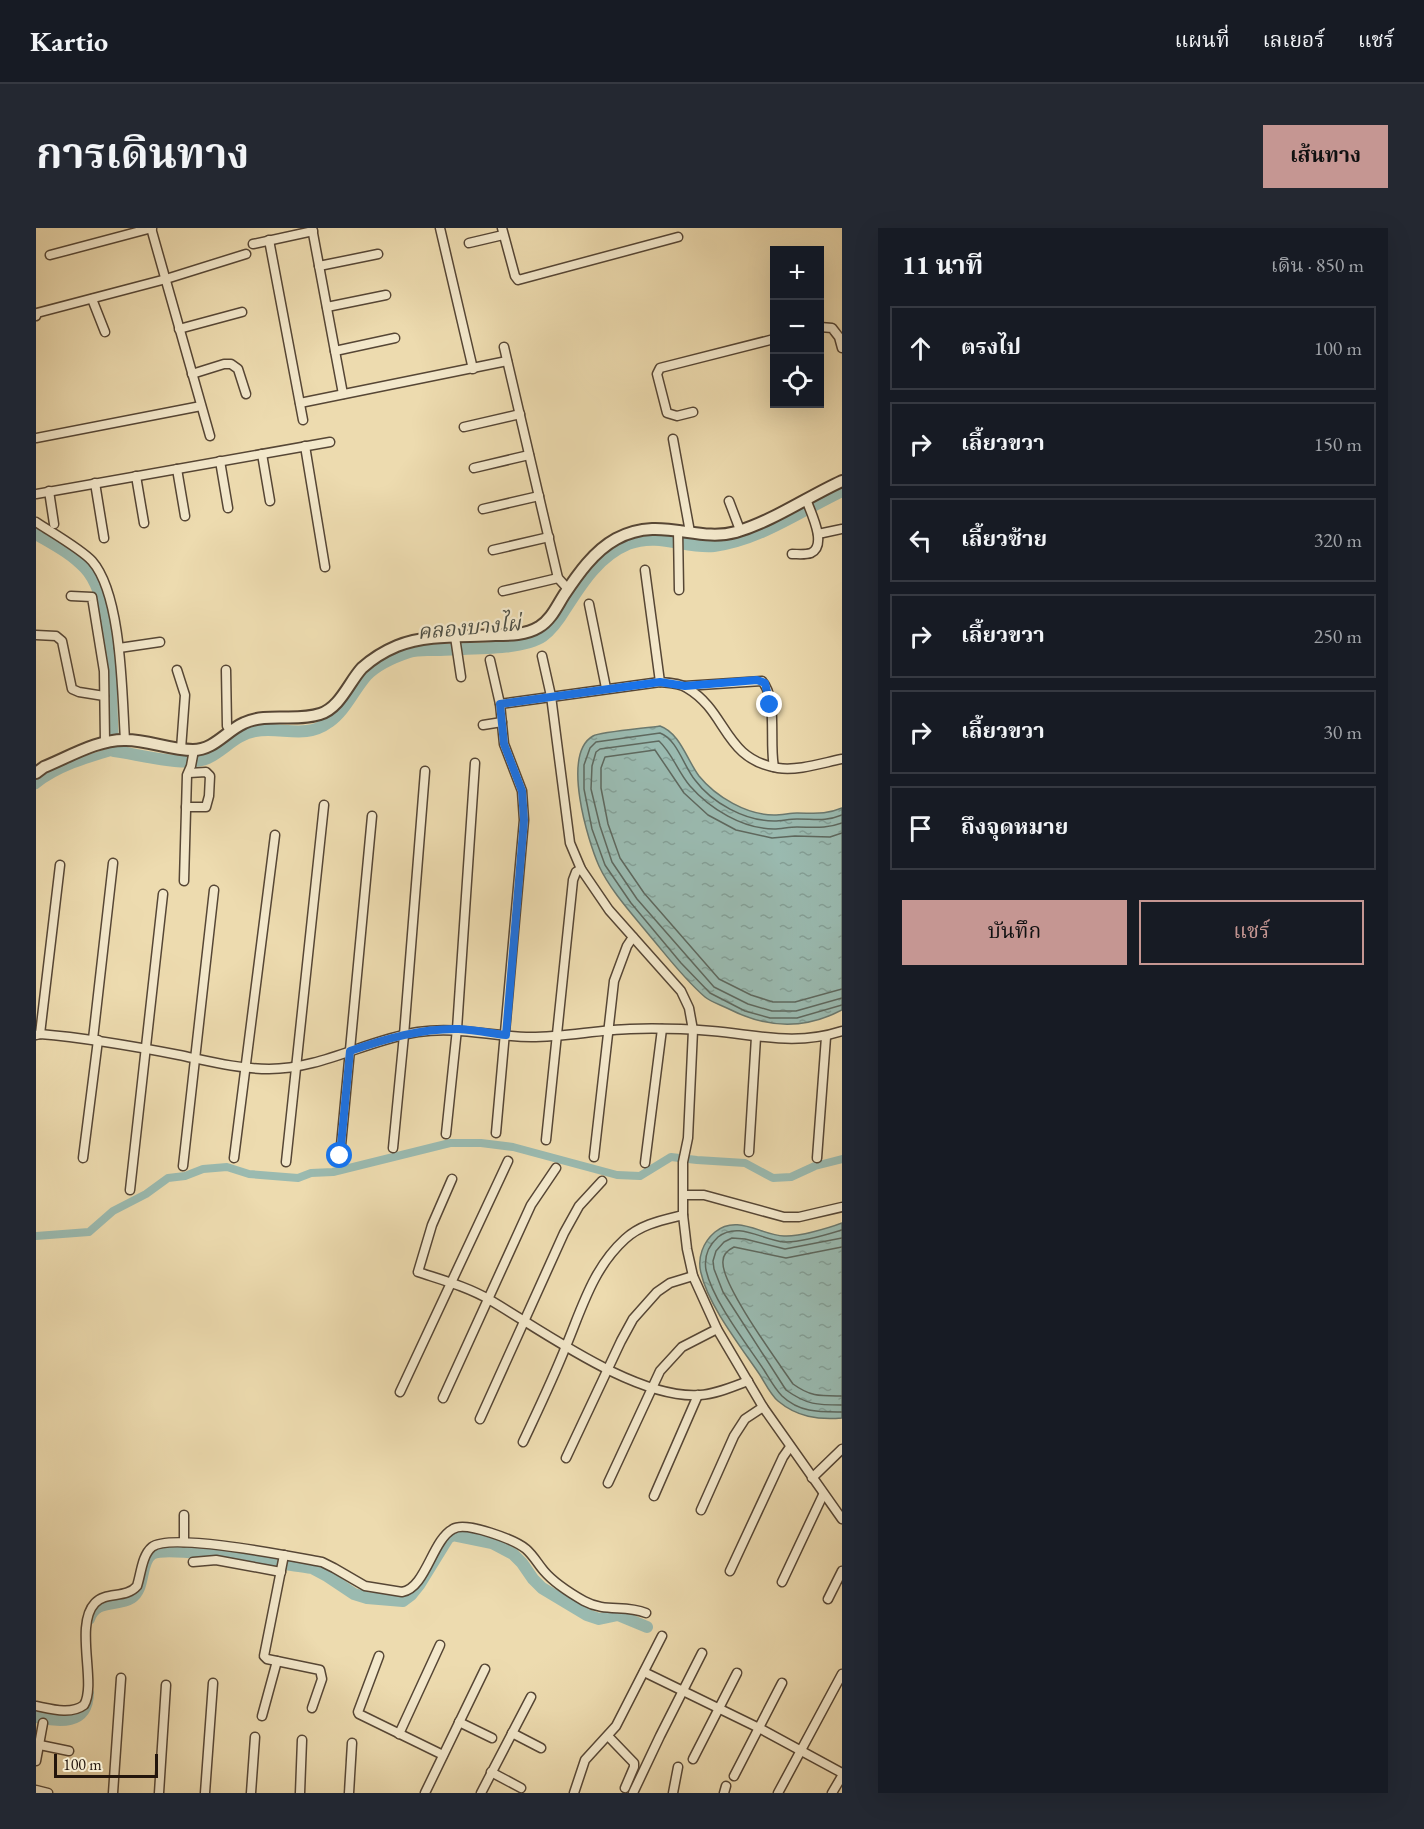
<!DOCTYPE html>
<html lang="th">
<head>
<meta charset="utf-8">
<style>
  :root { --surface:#171b24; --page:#242831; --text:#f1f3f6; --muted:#9ea1a6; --line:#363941; --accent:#c59692 }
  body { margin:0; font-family:"EB Garamond","Noto Serif Thai",serif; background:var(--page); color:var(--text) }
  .controls { position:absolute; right:18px; top:18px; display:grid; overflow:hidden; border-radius:0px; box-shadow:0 6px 24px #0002 }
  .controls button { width:54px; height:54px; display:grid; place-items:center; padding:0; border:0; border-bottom:2px solid var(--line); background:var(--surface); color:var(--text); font:30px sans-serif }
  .scale { position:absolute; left:18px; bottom:15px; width:104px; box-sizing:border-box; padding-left:6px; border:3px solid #23150c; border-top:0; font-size:16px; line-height:21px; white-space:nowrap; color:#23150c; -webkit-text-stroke:4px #f3e8cb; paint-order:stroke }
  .stop { position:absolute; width:18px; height:18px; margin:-14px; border:4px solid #1a73e8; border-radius:50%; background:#fff }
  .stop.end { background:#1a73e8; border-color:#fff; box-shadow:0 2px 6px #0008 }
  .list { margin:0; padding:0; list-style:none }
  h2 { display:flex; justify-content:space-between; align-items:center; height:78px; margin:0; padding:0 24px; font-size:26px }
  h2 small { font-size:20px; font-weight:400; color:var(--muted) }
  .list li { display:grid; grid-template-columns:39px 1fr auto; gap:18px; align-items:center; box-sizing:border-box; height:84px; margin:0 12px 12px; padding:0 12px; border:2px solid var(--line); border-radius:0px }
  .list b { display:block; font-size:22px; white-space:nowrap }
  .list em { font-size:20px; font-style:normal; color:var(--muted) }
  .actions { display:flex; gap:12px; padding:18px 24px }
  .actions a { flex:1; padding:14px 0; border:2px solid var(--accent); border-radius:0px; text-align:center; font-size:21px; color:var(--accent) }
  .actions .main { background:var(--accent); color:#111 }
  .icon { flex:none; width:33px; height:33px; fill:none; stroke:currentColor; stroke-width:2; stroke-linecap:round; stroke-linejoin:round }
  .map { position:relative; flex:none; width:806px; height:1565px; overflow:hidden; border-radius:0px }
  header { display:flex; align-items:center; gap:36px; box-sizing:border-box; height:84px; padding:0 30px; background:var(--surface); border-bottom:2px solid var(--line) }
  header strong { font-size:28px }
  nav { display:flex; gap:33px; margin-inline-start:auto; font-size:21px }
  .intro { display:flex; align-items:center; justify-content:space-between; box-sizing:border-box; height:144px; padding:0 36px }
  h1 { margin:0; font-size:42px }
  .button { padding:15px 27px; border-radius:0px; background:var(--accent); color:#111; font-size:21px; font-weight:700 }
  main { display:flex; gap:36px; padding:0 36px }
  aside { flex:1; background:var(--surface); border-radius:0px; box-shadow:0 6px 24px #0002 }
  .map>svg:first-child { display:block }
</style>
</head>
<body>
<header>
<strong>Kartio</strong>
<nav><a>แผนที่</a><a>เลเยอร์</a><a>แชร์</a></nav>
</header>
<div class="intro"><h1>การเดินทาง</h1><a class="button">เส้นทาง</a></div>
<main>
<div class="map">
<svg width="806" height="1565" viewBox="0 0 806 1565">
  <defs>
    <pattern id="water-ripples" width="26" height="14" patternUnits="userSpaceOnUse" patternTransform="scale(1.5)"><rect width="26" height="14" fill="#9abab0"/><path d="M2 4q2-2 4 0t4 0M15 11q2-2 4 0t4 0" fill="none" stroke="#849f96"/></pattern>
  </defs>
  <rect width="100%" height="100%" fill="#eddbaf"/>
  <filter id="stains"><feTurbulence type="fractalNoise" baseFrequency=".00333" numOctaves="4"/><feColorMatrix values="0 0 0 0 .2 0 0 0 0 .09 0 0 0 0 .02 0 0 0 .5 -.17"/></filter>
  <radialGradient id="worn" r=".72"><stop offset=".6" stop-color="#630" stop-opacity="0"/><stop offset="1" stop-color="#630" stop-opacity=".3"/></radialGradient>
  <!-- water -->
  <g fill="url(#water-ripples)" stroke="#6a786e" stroke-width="1.5">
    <path d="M624,498C644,505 651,532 663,548C680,569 711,587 738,587C746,587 754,585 761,585C779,585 789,587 806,580V782C768,802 730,800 693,781C685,777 675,774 669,769C648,751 631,728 614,708C597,687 574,662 563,638C552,613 525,526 557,508C564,504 612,500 624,498Z"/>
    <path d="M806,995V1190C782,1192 761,1189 742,1173C735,1167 729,1155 724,1147C705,1119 672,1077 665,1045C661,1030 667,1014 679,1004C701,986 725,1007 748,1008C762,1009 793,1000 806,995Z"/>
  </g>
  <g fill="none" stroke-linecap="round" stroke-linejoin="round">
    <!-- shore -->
    <g stroke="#5e685e" stroke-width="1.5">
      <path d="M806,587C789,594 779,591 761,591C753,591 746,593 738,593C709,593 676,575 659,552C648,539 641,511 624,505L560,514L554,520L548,537V561L556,601L569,637L595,675L645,735L674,765L709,783L734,790H761L806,777"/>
      <path d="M806,595C790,601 777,599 761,599C753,599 745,601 738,601C707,601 674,581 654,558C642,544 636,525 623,513L564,521L560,524L556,538L555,561L564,598L576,634L601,671L678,759L712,776L736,783H760L806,770"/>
      <polyline points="806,605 794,609 759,608 736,610 700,602 672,587 648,565 619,522 569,529 565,540 565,560 572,596 584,630 608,665 683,751 715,767 737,774 759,774 806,761"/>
      <path d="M806,1002C793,1006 761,1015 748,1014C726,1012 702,993 682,1009C672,1018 668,1030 670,1042C677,1073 710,1115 728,1142C733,1150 739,1161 746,1168C764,1185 784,1184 806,1184"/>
      <path d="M806,1010L749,1021L709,1011L696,1010L688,1014L680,1023L677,1033L678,1041L687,1064L750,1162C771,1177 781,1177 806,1177"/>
      <path d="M806,1019L750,1030L698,1019C692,1022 687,1026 687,1033C684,1055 742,1134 757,1156C775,1169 784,1168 806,1168"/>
    </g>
    <!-- canal -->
    <g stroke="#9abab0" stroke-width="8">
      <path d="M0,557C23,539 51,531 78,523"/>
      <polyline points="0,1008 53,1004 77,983 110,966 132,950 149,948 167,941 191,939 213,946 262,950 275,945 297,944 414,915 445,915 477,919 581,947 604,948 635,929 661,932 709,935 737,950 755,949 779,938 806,931"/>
    </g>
    <!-- river -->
    <g stroke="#9abab0" stroke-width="12">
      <path d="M0,306C17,316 35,325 49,340C82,375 72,475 78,523C102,526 150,540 172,530C188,522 201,506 219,503C245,498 269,512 293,494C309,483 317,463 330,448C341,436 358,429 373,424C382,421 392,422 400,422C428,420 485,423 507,408C517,401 524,390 530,380C546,355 563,328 592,316C623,304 650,321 678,318C724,312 764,283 806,263"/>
      <path d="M53,1391C60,1370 81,1379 95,1370C110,1361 103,1334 116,1326C132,1316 250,1337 276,1340L291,1348L318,1366L331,1370L367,1373L375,1367L383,1357L412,1310L417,1307L456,1315L477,1326L486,1335L497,1351L506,1360L551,1387L563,1391L582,1387L611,1399"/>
      <path d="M0,1489C23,1493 51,1498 52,1465"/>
    </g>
    <defs>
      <g id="minor">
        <polyline points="115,0 174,208"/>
        <polyline points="276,0 307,166"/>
        <polyline points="404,0 437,141"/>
        <polyline points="466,0 479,48 482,52 642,9"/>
        <polyline points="233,12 267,192"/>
        <polyline points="433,15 467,7"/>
        <polyline points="217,16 277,3"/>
        <polyline points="14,27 116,0"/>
        <polyline points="283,38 342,26"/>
        <polyline points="56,71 69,104"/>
        <polyline points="291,79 350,67"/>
        <polyline points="0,88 1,85 130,51 210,26"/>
        <polyline points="784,99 796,100 803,109 806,120"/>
        <polyline points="143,101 206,84"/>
        <polyline points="468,119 522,350 532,361"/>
        <polyline points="299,123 359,110"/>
        <polyline points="156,146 188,136 195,136 202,141 210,166"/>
        <polyline points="264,175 471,133"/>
        <polyline points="657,184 641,188 631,185 621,146 624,140 738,111"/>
        <polyline points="428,199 484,186"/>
        <polyline points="0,210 165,178"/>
        <polyline points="637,211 654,304"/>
        <polyline points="269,218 289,339"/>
        <polyline points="226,226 234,273"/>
        <polyline points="184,233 192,280"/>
        <polyline points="438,240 493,227"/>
        <polyline points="141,241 149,288"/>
        <polyline points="100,248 108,295"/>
        <polyline points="59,255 68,310"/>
        <polyline points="13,263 18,296"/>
        <polyline points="0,266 294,214"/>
        <polyline points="693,273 704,302"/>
        <polyline points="447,281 503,268"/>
        <path d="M0,294C15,304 45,321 56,333C86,367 86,467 89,512"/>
        <polyline points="642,302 643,362"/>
        <polyline points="782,306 806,301"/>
        <polyline points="457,322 513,309"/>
        <path d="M756,326C762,326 769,327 775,325C792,317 774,283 770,271"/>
        <polyline points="609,342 624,454"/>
        <polyline points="467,363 522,350"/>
        <polyline points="35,368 56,369 68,443 69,514"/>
        <polyline points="553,376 570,460"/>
        <polyline points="0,407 20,408 26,413 36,461 43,464 68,468"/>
        <polyline points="419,409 425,449"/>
        <polyline points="83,420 124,414"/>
        <polyline points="506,428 515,468 534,615 545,641 573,682 645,763 653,780 657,802 652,910 647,934 647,987 651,1021 657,1048 681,1101 727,1179 806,1291"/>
        <polyline points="454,432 464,476 468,516 486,563 488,592 460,905"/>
        <polyline points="141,442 149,467 145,521"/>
        <polyline points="190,442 191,498 194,503"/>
        <path d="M649,458L726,453C742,471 733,515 738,539"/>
        <path d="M464,476L624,454C633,455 644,455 651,460C692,484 687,531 742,540C762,543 786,535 806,531"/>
        <polyline points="447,497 466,494"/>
        <polyline points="150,579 170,579 173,568 174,548 170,544 153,545"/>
        <polyline points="148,653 151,547 155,538 158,522"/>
        <polyline points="4,806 24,637"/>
        <path d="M0,807L4,806C51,810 97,818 143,827C172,833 203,841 233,841C285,841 331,812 382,804C423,798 456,809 495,809C528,809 561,802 594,801C621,800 649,801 676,803C722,807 760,818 806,803"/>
        <polyline points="57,811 77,635"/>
        <polyline points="410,906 421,801 439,535"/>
        <polyline points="510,912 537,652 540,644 545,641"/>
        <polyline points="357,920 368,807 389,543"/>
        <polyline points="713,924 720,809"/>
        <polyline points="304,928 336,588"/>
        <polyline points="558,929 578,753 591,718 597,709"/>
        <polyline points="47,930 62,812"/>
        <polyline points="198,930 239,607"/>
        <polyline points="781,930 790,809"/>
        <polyline points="250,934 288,577"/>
        <polyline points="609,935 626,801"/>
        <polyline points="147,938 178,662"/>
        <path d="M416,951L396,997L382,1044C406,1052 432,1059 454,1072C507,1103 601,1172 664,1167C680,1166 696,1159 712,1153"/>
        <polyline points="94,962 127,666"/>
        <polyline points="649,967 668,967 748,989 763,989 806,979"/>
        <polyline points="364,1164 472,933"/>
        <polyline points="407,1170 495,977 520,940"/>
        <polyline points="444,1191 528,1005 543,978 566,953"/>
        <path d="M487,1214C502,1182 517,1151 530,1118C546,1080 557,1040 589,1011C605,996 627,992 647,987"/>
        <polyline points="530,1230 585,1113 597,1091 621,1064 634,1055 657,1048"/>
        <polyline points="776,1250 806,1221"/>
        <polyline points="572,1255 624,1143 646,1119 681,1101"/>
        <polyline points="618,1268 662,1167"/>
        <polyline points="665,1282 698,1208 709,1191 727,1179"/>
        <polyline points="148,1314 148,1287"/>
        <polyline points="248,1327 228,1428 231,1431 284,1442 286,1451 276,1480"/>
        <polyline points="157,1334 180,1332 245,1344"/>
        <polyline points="694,1343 747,1229 754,1219"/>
        <polyline points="746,1354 787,1267"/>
        <polyline points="792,1371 806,1343"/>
        <polyline points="343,1428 322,1484 323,1486 407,1527"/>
        <polyline points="608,1444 723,1500 806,1545"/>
        <path d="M0,1478C15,1481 35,1487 48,1477C61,1456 38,1397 59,1375C70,1363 90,1371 101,1358C105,1346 106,1327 116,1319C135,1304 258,1329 286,1334L298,1340L329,1358L366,1364C390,1360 396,1312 417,1301C430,1293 479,1312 490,1321C497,1327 502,1336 508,1343C519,1356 534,1365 548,1373C570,1385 588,1376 610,1385"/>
        <polyline points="226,1488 241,1433"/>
        <polyline points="423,1494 456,1510"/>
        <polyline points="476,1505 505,1520"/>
        <polyline points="363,1506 404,1417"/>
        <polyline points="572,1508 598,1535 598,1539 589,1560"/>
        <polyline points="4,1517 33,1523"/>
        <polyline points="657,1531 701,1445"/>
        <polyline points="0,1533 7,1495"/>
        <polyline points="455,1544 485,1560"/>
        <polyline points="698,1548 746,1455"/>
        <polyline points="0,1562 12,1565"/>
        <polyline points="77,1565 85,1450"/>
        <polyline points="123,1565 130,1457"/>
        <polyline points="169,1565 177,1455"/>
        <polyline points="215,1565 219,1509"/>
        <polyline points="264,1565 266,1512"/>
        <polyline points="313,1565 316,1515"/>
        <polyline points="389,1565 449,1441"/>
        <polyline points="445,1565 495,1469"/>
        <polyline points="538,1565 549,1532 580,1498 626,1408"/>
        <polyline points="597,1565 624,1508 666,1425"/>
        <polyline points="637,1565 642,1539"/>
        <polyline points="688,1565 690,1558"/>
        <polyline points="742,1565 806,1446"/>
        <polyline points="796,1565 806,1548"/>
      </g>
      <path id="tertiary" d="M0,545L8,539C33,529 62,511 90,512C112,512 134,522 157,522C178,522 190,503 208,495C231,484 260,494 284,486C304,480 313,454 326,440C336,431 349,423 361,418C391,406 427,409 459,407C474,407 490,407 503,399C515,392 521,378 528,367C542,346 558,323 580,311C624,287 660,315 700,304C737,293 771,269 806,253"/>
    </defs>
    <!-- minor casing -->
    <use href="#minor" stroke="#564635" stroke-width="11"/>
    <!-- tertiary casing -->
    <use href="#tertiary" stroke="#564635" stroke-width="14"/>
    <!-- minor -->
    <use href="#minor" stroke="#f3e8cb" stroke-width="8"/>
    <!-- tertiary -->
    <use href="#tertiary" stroke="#f3e8cb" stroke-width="10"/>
  </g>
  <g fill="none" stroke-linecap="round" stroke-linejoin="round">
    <!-- route -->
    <path stroke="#1a73e8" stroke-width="8" d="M304,928L314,823C349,811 386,800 423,801C439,802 454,805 470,807L488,592L486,563L468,516L464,476L624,454L649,458L721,452L729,455L734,477"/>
  </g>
  <g text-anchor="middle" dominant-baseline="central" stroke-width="4.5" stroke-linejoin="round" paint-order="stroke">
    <!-- water labels -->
    <g font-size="21" font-style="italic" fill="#4d4f45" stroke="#f3e8cb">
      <text transform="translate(433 399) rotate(-5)">คลองบางไผ่</text>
    </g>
  </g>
  <rect width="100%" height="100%" filter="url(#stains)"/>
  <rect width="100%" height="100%" fill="url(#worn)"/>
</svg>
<div class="controls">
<button>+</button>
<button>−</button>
<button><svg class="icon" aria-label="locate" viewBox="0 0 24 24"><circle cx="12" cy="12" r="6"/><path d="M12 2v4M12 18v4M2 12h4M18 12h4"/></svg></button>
</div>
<div class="scale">100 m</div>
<div class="stop" style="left:304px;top:928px"></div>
<div class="stop end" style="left:734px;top:477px"></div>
</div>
<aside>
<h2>11 นาที<small>เดิน · 850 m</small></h2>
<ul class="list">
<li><svg class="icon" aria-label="ahead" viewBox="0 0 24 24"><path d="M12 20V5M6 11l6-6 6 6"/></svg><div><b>ตรงไป</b></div><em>100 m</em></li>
<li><svg class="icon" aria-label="right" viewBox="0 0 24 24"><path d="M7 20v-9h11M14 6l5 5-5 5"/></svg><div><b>เลี้ยวขวา</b></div><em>150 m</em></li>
<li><svg class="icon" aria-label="left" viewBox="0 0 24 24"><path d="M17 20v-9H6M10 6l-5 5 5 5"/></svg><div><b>เลี้ยวซ้าย</b></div><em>320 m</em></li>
<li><svg class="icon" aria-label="right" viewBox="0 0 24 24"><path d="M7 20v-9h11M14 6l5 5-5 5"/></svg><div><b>เลี้ยวขวา</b></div><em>250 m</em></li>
<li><svg class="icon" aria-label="right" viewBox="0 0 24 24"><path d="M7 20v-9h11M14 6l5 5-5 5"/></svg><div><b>เลี้ยวขวา</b></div><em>30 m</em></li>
<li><svg class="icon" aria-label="arrive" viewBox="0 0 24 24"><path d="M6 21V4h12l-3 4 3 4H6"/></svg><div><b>ถึงจุดหมาย</b></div></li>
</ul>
<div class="actions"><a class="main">บันทึก</a><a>แชร์</a></div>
</aside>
</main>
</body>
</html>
